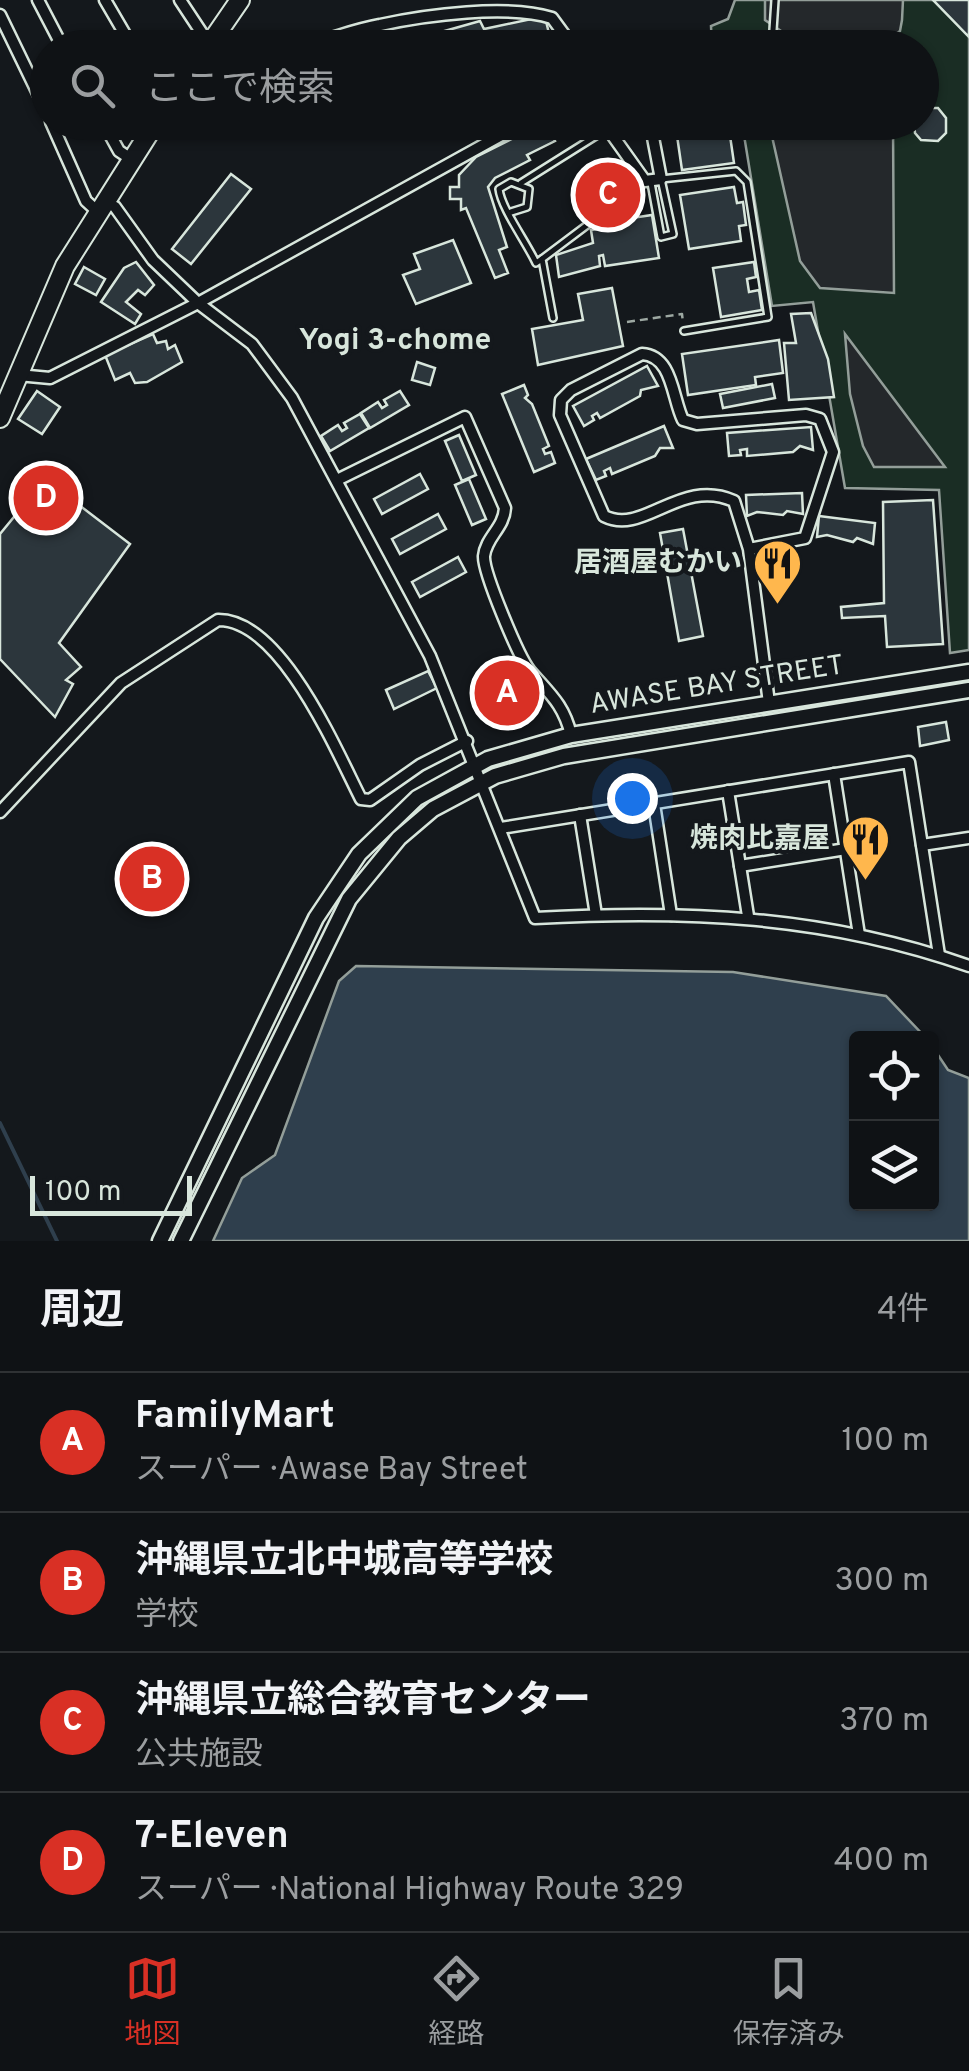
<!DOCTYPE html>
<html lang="ja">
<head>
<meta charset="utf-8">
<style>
  :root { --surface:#0f1215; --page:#1d2022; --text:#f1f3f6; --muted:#9b9ea0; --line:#2f3234; --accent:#d93025 }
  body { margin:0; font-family:Overpass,"Noto Sans JP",sans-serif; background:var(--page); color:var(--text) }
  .controls { position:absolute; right:30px; bottom:30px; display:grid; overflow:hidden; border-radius:10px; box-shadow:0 2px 8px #0004 }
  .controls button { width:90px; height:90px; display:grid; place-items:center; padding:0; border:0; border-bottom:2px solid var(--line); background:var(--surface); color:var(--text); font:50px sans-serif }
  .scale { position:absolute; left:30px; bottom:25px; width:162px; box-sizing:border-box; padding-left:10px; border:5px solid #d8e6dc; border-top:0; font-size:28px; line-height:35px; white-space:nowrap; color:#d8e6dc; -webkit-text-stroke:8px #14181c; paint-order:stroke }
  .you { position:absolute; left:632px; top:798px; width:35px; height:35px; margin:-25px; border:8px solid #fff; border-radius:50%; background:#1a73e8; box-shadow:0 0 0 15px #1a73e833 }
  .badge { display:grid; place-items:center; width:65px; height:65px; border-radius:50%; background:var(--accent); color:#fff; font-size:32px; font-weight:700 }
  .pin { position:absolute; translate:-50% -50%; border:5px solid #fff; box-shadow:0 2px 10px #0006 }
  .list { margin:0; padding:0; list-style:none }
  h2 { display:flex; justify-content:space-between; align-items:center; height:130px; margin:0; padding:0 40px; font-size:42px }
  h2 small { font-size:32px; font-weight:400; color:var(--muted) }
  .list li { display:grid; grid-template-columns:65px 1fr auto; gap:30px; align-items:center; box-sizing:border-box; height:140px; padding:0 40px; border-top:2px solid var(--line) }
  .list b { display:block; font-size:38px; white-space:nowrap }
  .list p { margin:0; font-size:32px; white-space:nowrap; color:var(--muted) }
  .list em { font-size:32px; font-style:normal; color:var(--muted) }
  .icon { flex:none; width:55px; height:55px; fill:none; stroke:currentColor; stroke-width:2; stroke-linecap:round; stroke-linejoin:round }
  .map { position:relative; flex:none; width:969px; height:1241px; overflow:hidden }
  .search { position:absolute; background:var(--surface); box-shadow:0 2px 8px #0004; left:30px; right:30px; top:30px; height:110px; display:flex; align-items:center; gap:25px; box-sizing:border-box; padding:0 35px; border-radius:55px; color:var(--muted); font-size:38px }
  .sheet { height:690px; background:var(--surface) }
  nav { display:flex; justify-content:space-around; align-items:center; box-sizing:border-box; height:140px; border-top:2px solid var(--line); background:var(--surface); font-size:28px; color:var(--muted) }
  nav a { display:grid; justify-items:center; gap:5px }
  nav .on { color:var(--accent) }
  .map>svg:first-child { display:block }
</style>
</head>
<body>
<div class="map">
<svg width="969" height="1241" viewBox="0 0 969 1241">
  <rect width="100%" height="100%" fill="#14181c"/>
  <!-- green -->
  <polygon fill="#1a2d24" stroke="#939e99" stroke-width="2.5" points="735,0 969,0 969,650 950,653 939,490 845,488 813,302 772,306 742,123 922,122 922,48 712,47 711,26 728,19"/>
  <!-- parking -->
  <g fill="#24282b" stroke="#939e99" stroke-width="2.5">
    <polygon points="765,0 903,0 902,20 900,31 886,40 787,35 765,20"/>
    <polygon points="769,123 893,123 894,293 820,288 800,261"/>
    <polygon points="845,334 945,467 874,467 863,446 850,394"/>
  </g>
  <!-- water -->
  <polygon fill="#2f3f4d" stroke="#939e99" stroke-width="2.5" points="356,966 733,972 886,996 926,1038 856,1038 856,1204 932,1204 932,1046 948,1070 969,1078 969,1241 213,1241 242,1178 275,1155 339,981"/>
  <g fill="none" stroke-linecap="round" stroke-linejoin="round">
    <!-- stream -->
    <polyline stroke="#2f3f4d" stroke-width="4" points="0,1123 57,1241"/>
  </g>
  <!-- building -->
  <g fill="#2c363c" stroke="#d8e6dc" stroke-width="2.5">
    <polygon points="933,0 969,0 969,37"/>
    <polygon points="536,18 546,21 551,42 527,48 371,48 413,37 418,45 428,43 427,36 480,21 484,29"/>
    <polygon points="922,108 938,108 946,118 946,133 938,141 921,140 915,133 914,122 922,122"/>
    <polygon points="545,122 555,141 527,155 530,160 495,178 488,187 507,247 499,250 508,273 495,278 466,208 461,210 461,199 450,199 450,187 459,187 459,175 476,157"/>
    <polygon points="675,122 728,122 734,163 682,170"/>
    <polygon points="231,174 251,189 191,264 172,249"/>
    <polygon points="734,187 737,203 743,202 746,225 739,226 741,241 689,249 680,195"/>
    <polygon points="652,215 659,258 605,266 603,255 599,256 600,266 559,277 556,255 593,243 591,230 599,229 598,223"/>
    <polygon points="453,240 471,283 416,304 403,275 420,269 414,254"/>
    <polygon points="136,262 154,285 145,295 138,290 126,302 141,314 135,324 101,302 124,268"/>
    <polygon points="754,262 756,277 747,279 749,292 759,290 762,310 721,317 713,268"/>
    <polygon points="84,267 105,279 96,295 75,284"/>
    <polygon points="612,288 623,346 538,365 532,329 583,320 578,294"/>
    <polygon points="811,313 828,359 834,397 789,400 784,343 796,343 791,314"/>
    <polygon points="153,334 157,343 166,341 168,349 175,345 182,362 147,382 135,383 130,373 115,380 105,355"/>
    <polygon points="779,340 783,373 755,377 756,385 688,395 682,354"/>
    <polygon points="417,362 435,368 430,385 412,380"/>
    <polygon points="647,366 658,386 641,390 640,396 600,418 597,413 592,416 594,420 584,426 573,406"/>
    <polygon points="772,384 775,398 723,408 720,394"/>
    <polygon points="524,385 528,395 525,398 532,404 549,446 543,449 545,454 551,452 555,463 534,472 502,394"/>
    <polygon points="37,391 60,407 42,434 18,419"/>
    <polygon points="400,391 409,405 370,428 361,413 378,402 382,408 387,405 384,400"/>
    <polygon points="360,414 369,428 330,451 321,436 338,425 342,431 347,428 344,423"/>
    <polygon points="664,426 673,448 660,448 655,456 612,474 610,468 604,471 606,476 596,480 586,459"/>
    <polygon points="811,427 813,450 800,446 793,452 747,456 747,449 740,450 741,455 729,456 727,433"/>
    <polygon points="459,435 476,475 462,481 445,441"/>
    <polygon points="420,474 428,489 382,514 374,499"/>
    <polygon points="45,479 130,544 59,643 81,667 66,680 73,684 55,717 0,659 0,534"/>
    <polygon points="469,479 486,519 472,525 455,485"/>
    <polygon points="802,493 803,514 787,511 783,515 757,512 747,516 746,495"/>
    <polygon points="933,500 943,644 887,647 885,616 842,618 841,607 884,603 883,502"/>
    <polygon points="438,514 446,529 400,554 392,539"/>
    <polygon points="819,516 875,523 873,544 857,538 853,542 827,535 817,537"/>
    <polygon points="683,529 703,636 679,641 660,533"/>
    <polygon points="458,557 466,572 420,597 412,582"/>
    <polygon points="428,671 437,688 394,709 386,690"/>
    <polygon points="517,677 524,700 497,708 490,685"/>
    <polygon points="946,722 949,740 920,746 918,727"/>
  </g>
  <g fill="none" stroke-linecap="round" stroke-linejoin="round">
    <defs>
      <g id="lane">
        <polyline points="773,30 775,0"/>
        <polyline points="753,41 754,48"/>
        <polyline points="521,183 607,129"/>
        <polyline points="651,183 661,237 673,234 661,179 736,171 747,182 768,317 684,331"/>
        <path d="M511,212L527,207L529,189L511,182L499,189C501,208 527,243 536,263L542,259"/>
        <polyline points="553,318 542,259 643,183"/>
      </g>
      <g id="street">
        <polyline points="38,0 63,48"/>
        <polyline points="105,0 133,48"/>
        <polyline points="180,0 209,44"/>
        <polyline points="0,15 48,114"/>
        <path d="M288,48C324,43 347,31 380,25C426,15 508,4 552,18L574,48"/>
        <polyline points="686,48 716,40"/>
        <polyline points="51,122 86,201 97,211"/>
        <polyline points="103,122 119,151 131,159"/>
        <polyline points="603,122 645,181 661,179 650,122"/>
        <path d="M105,201L115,207L153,260L198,303L252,344L292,398L430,656L535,918C686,910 824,915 969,966"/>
        <polyline points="18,375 50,378 198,303 525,122"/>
        <path d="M337,480L465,417L505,508C504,528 486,537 484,556C483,572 519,658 530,671C550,694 564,705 571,735"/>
        <path d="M749,549L805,538L833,452L820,419L806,415L697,424L683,420C672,398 673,356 642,354L571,390L561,400L560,415L604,516C644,536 680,477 734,501L749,549L769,703"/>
        <polyline points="834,774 859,935"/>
        <polyline points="728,791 748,916"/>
        <polyline points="654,804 671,915"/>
        <path d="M0,812L121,683L218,620C281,619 336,750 361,799L370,800L420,765L467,741"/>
        <polyline points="580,815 596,915"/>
        <polyline points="501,828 909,762 939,955"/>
        <polyline points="922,845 969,838"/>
        <polyline points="740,866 846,849"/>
      </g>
      <g id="secondary">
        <polyline points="160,1241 316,918 359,854 417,798 488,759 571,735 969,672"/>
        <polyline points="181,1241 349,899 399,838 433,809 495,776 564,756 969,690"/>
      </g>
      <g id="highway">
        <polyline points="207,48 240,0"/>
        <polyline points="0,418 65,266 156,122"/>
      </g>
    </defs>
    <!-- lane casing -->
    <use href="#lane" stroke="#d8e6dc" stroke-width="10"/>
    <!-- street casing -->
    <use href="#street" stroke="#d8e6dc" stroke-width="15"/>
    <!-- secondary casing -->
    <use href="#secondary" stroke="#d8e6dc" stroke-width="19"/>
    <!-- highway casing -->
    <use href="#highway" stroke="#d8e6dc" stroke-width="22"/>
    <!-- path -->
    <polyline stroke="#9da8a2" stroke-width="2.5" stroke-dasharray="8 5" stroke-linecap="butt" points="627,322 682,314 683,323"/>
    <!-- lane -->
    <use href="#lane" stroke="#14181c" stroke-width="5"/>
    <!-- street -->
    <use href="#street" stroke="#14181c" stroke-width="10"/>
    <!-- secondary -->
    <use href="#secondary" stroke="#14181c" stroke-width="14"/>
    <!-- highway -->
    <use href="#highway" stroke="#14181c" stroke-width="18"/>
  </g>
  <!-- icons -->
  <defs>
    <symbol id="restaurant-pin" viewBox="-11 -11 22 30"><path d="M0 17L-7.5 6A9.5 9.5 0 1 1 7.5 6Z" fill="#ffb74d" stroke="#14181c"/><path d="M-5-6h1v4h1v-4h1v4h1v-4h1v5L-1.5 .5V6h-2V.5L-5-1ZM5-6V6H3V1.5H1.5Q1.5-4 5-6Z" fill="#111"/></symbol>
  </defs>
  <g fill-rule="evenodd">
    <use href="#restaurant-pin" x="750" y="536" width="55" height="75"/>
    <use href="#restaurant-pin" x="838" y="812" width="55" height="75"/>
  </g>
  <g text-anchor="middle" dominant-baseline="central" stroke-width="8" stroke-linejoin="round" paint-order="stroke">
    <!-- poi labels -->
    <g font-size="28" font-weight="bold" fill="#d8e6dc" stroke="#14181c" text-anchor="end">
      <text x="742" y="564">居酒屋むかい</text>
      <text x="830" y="840">焼肉比嘉屋</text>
    </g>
    <!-- street labels -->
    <g font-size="28" fill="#d8e6dc" stroke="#14181c">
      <text transform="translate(717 686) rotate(-9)">AWASE BAY STREET</text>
    </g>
    <!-- neighbourhood labels -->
    <g font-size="30" font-weight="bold" fill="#d8e6dc" stroke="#14181c">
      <text x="395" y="341">Yogi 3-chome</text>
    </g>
  </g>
</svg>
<div class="controls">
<button><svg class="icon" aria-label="locate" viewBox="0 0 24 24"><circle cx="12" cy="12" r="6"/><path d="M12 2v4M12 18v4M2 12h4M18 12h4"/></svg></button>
<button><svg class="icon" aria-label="layers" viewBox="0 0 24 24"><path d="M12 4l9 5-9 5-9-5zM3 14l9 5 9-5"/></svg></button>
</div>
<div class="scale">100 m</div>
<div class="you"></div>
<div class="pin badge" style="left:507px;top:693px">A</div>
<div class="pin badge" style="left:152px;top:879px">B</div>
<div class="pin badge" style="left:608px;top:195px">C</div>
<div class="pin badge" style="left:46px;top:498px">D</div>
<div class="search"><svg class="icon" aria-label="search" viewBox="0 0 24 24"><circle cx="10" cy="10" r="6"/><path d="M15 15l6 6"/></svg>ここで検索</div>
</div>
<section class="sheet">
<h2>周辺<small>4件</small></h2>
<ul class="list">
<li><span class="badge">A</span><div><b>FamilyMart</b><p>スーパー · Awase Bay Street</p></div><em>100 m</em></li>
<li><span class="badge">B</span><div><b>沖縄県立北中城高等学校</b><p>学校</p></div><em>300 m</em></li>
<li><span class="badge">C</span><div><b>沖縄県立総合教育センター</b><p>公共施設</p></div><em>370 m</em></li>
<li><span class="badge">D</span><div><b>7-Eleven</b><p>スーパー · National Highway Route 329</p></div><em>400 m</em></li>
</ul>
</section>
<nav>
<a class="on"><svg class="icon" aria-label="map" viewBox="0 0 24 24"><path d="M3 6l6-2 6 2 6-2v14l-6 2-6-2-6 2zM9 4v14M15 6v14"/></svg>地図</a>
<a><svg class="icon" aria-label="directions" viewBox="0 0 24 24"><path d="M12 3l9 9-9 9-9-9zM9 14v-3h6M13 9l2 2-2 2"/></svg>経路</a>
<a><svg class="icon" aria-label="saved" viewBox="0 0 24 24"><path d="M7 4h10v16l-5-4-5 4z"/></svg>保存済み</a>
</nav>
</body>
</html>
